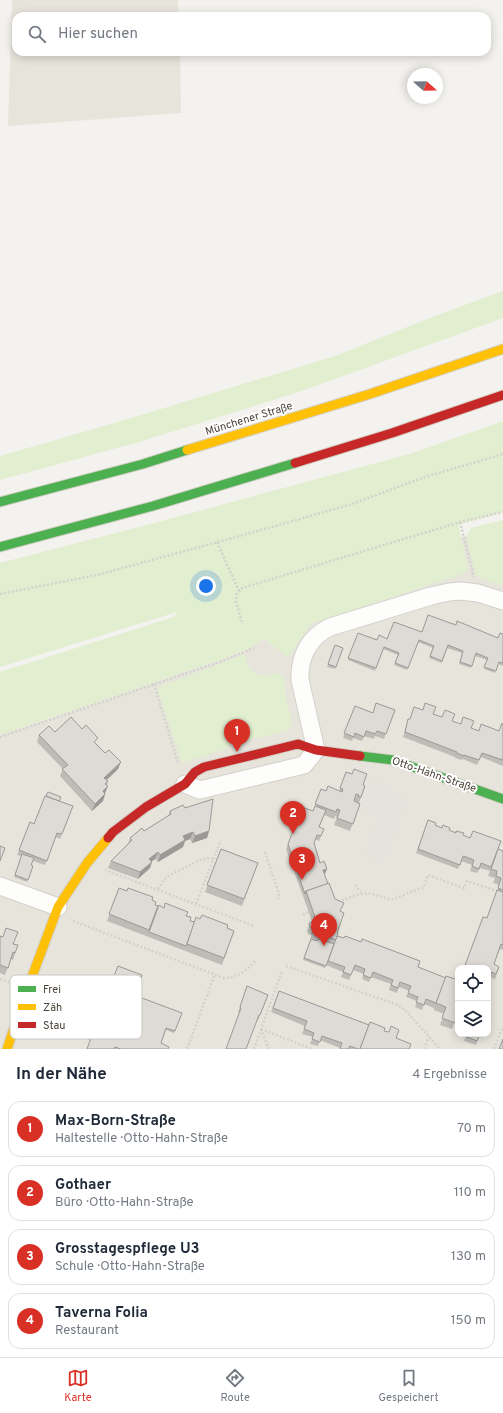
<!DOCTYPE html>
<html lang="de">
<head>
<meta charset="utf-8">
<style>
  :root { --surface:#fff; --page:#f6f6f7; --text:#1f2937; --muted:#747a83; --line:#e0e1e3; --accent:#d93025 }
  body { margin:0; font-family:Overpass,sans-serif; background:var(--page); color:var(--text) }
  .controls { position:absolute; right:12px; bottom:12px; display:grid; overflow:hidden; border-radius:8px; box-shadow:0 2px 10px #0003 }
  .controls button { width:36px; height:36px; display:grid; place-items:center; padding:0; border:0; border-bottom:1px solid var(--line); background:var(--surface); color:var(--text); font:20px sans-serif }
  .compass { position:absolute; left:407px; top:68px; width:36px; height:36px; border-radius:50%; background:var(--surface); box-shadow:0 2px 10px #0003; rotate:110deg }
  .you { position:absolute; left:206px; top:586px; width:14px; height:14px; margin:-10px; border:3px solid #fff; border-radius:50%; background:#1a73e8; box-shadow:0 0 0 6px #1a73e833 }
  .badge { display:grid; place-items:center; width:26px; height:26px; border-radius:50%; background:var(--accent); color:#fff; font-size:13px; font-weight:700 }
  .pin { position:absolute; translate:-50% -33px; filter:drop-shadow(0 1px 2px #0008) }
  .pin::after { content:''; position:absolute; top:21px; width:14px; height:12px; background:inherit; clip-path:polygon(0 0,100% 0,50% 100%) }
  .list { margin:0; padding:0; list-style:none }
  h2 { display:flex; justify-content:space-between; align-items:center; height:52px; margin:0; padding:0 16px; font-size:17px }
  h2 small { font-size:13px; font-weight:400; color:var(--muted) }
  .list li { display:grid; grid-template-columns:26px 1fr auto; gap:12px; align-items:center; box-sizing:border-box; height:56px; margin:0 8px 8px; padding:0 8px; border:1px solid var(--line); border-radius:12px }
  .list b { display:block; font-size:15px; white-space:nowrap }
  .list p { margin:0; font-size:13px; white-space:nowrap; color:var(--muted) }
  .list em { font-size:13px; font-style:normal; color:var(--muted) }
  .icon { flex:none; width:22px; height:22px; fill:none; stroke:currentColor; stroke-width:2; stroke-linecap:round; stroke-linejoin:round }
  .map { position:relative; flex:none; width:503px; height:1049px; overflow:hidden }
  .search { position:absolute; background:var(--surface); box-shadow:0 2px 10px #0003; left:12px; right:12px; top:12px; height:44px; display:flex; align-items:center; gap:10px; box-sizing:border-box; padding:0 14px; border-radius:12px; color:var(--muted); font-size:15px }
  .sheet { height:308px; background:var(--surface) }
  nav { display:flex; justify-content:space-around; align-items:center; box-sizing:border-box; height:56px; border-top:1px solid var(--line); background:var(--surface); font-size:11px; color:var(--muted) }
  nav a { display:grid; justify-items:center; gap:2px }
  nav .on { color:var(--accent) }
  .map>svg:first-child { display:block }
</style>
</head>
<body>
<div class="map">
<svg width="503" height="1049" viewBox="0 0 503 1049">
  <rect width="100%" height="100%" fill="#f4f2ee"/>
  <!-- residential -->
  <g fill="#e7e4dc" fill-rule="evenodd">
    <polygon points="12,0 178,0 179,16 16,16 16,52 180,52 181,113 8,126"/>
    <path d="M503,526V1049H0V735L217,661L245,650L422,547ZM458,968H488V1034H458Z"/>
  </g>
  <!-- green -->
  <g fill="#e1eecf">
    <polygon points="503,291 503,318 299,392 139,442 0,480 0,456 128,419 335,356 432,317"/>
    <polygon points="503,421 503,512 458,525 468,566 466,572 463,574 312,623 288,657 264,639 245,650 217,661 0,735 0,672 174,617 177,612 0,667 0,563 158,522 413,453"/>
    <polygon points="503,520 503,586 478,577 475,574 467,539 468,533 471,528"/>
    <path d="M244,654C249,668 252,678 270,675C275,674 278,673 283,675L286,698L292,721L291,727L287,731L229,745L226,749L182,763L157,688Z"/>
  </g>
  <!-- parking -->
  <polygon fill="#e6e3df" points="371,779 389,785 395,793 408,799 384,863 365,856 378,817 361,811"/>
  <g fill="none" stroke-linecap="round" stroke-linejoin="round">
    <defs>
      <g id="street">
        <path d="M185,784L200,790L304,765L316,750L300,680C299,657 309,637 330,627L431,596L449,592L461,591L478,593L503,601"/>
        <polyline points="0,886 58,907"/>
      </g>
      <g id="fast">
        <polyline points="0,502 143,464 187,450"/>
        <polyline points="0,547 153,506 295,463"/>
        <polyline points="360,756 393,760 503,799"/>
      </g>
      <g id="slow">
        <polyline points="187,450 370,394 503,349"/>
        <polyline points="7,1049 27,990 58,907 87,863 108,838"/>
      </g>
      <g id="jam">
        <polyline points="295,463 392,433 503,395"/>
        <polyline points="108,838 113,832 146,807 185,784 195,772 204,767 298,744 316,750 360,756"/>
      </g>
    </defs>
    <!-- street casing -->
    <use href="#street" stroke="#d2d0cb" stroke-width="19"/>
    <!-- fast casing -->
    <use href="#fast" stroke="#d3cfc5" stroke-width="11"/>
    <!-- slow casing -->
    <use href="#slow" stroke="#d3cfc5" stroke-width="11"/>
    <!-- jam casing -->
    <use href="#jam" stroke="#d3cfc5" stroke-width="11"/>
    <!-- path -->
    <g stroke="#d3d2cc" stroke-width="2.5" stroke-dasharray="2 2" stroke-linecap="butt">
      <polyline points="460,522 474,577"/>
      <polyline points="217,542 239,591"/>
      <polyline points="0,594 97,575 258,531 352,504 425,477 503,454"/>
      <polyline points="242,622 236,602 236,595 242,588 460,522 503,512"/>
      <polyline points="154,684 178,763"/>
      <polyline points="0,737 225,660 254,648"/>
      <polyline points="265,852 279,894 278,899"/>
      <polyline points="105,870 254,926"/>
      <polyline points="355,885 361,892"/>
      <polyline points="158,889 166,877 200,860 207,858 213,859"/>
      <path d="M338,902C363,892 365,890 391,900L424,887L428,875L464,888L467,881L497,891"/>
      <polyline points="196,904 221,840"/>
      <polyline points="303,915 309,912"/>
      <path d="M73,921L224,978C238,978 246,971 256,960"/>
      <polyline points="286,966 398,1005 405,1010 440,1049"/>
      <polyline points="0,979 11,983"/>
      <polyline points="261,1029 312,1049"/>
      <polyline points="261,1029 269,1049"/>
      <polyline points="187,1049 215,974"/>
      <polyline points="254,1049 282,971"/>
      <polyline points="424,1049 429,1037"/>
      <polyline points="494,1049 503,1026"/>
    </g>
    <!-- street -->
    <use href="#street" stroke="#fdfdfc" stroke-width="17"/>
    <!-- fast -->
    <use href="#fast" stroke="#4caf50" stroke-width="9"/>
    <!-- slow -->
    <use href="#slow" stroke="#ffc107" stroke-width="9"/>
    <!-- jam -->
    <use href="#jam" stroke="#c62828" stroke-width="9"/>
  </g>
  <!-- wall -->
  <g fill="#bfbcb8">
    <polygon points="456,625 498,638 503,634 503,666 498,664 495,673 484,669 487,660 475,656 471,668 459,664 462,653 447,648 442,663 429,658 433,648 418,642 407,670 394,665 398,655 383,649 375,671 348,660 358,633 377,640 422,632"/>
    <polygon points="335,645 343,648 335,669 327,667"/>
    <polygon points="355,706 373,713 395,710 384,739 375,736 374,739 364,736 362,741 353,738 352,741 343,738"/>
    <polygon points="433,714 479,731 499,731 503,724 503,766 481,757 477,765 463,759 462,760 455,758 455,757 403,737 408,719 410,719"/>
    <polygon points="55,732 96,743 118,769 107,780 108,781 107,785 105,794 103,801 92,811 60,776 63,769 37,742 39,735"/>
    <polygon points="346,772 363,785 365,786 359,803 360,804 350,831 334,825 337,817 335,816 334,819 324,815 319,827 324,829 319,841 315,839 314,843 320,863 325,874 324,874 328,884 341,911 337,933 337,936 446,978 458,980 458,1019 456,1018 452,1029 440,1025 444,1014 434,1010 434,1008 424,1004 422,1010 415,1007 417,1001 406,997 409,991 399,987 397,993 389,990 391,984 371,977 369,982 362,979 364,974 353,970 349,980 341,977 343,972 326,965 325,968 303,960 310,941 311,935 308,934 307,931 311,922 312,921 286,849 302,807 313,811 321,789 326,791 339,791"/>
    <polygon points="59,801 73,806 60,839 56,837 45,865 33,861 31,865 33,866 27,882 14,877 21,856 17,855 30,822 34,824"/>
    <polygon points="185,808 209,831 207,838 192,843 190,839 185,841 183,847 158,862 155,859 152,861 150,868 138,879 108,868 111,861 128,844 130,838 144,831 168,816 170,811"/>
    <polygon points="428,820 435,825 463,836 494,859 503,851 503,950 500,949 494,964 499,967 495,979 489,977 487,918 499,885 493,883 495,878 488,876 490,871 480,868 477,873 470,871 472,865 461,861 458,869 416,853"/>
    <polygon points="221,849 258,863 242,906 205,892"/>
    <polygon points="119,888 152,900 155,905 186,916 190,921 195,922 227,928 234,931 222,965 107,921"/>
    <polygon points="0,936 14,944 18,945 13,960 11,959 5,975 0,973"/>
    <polygon points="247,986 268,995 258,1020 238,1012"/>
    <polygon points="279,991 384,1031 396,1038 409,1049 340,1049 340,1048 320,1040 318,1046 310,1044 313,1037 302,1034 305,1026 271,1012"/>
    <polygon points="134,995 182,1013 174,1033 166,1030 161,1043 168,1049 87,1049 90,1040 87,1039 88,1037 98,1020 103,1006 100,1005 101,1003"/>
    <polygon points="464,1034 480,1034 476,1045 464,1041 466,1035"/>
  </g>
  <!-- shaded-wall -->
  <g fill="#9b9996">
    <polygon points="121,762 118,769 102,784 104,778"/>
    <polygon points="108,786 105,793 100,798 103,791"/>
    <polygon points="105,794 103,801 92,811 95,804"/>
    <polygon points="209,831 207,838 192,843 195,836"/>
    <polygon points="193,832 190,839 185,841 183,847 158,862 160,855 183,836"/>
    <polygon points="158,852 155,859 147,865 149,859"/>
    <polygon points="152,862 150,868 138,879 140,872"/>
    <polygon points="327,869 325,874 321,875 323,870"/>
  </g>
  <!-- building -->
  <g fill="#dedbd6" stroke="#9b9996">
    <polygon points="428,615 456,625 457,621 498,638 500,633 503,634 503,663 499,662 496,671 484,667 488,658 476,653 472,666 460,662 463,651 448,645 442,661 430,656 434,646 419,640 408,668 395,663 399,653 384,647 376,668 348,658 358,633 377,640 379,635 387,639 394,622 422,632"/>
    <polygon points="335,645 343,648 336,667 328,664"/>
    <polygon points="376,703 395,710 386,734 377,731 375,734 366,731 364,737 355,733 354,737 344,733 355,706 373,713"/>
    <polygon points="425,703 436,707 433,714 442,717 445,710 455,714 452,721 461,724 463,717 474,721 471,728 479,731 481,724 499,731 502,723 503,724 503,760 482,753 479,760 464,755 464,756 457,753 457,752 405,732 408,719 410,719 414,707 423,710"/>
    <polygon points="71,717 82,729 86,725 98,738 94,742 105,753 109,750 121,762 104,778 108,781 105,784 108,786 103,791 105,794 95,804 62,769 68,765 39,735 49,726 55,732"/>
    <polygon points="354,769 367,774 363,785 365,786 361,797 358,796 359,795 356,794 354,801 360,804 353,824 337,818 340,810 337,809 336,812 315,804 321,789 326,791 328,786 342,792 343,789 340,788 346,772 352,774"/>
    <polygon points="48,792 61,797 59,801 46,796"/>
    <polygon points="45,796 73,806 62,834 57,833 47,861 19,850 30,822 34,824"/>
    <polygon points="213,799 209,831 195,836 193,832 183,836 185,840 160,855 158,852 149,859 152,862 140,872 111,861 132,840 130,838 142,828 144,831 171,814 170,811 183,805 185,808"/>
    <polygon points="315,806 326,810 319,827 324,829 321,836 317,835 314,843 320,863 324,861 327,869 323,870 328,884 306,891 305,894 288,844 302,807 313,811"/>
    <polygon points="428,820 436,823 435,825 442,828 443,825 450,828 449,830 456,833 456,831 464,833 463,835 470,838 473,831 501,841 491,867 481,863 479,869 472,866 474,860 463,856 460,865 418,849"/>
    <polygon points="0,846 5,848 0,861"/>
    <polygon points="221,849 258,863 244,899 207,885"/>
    <polygon points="498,849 503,851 503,890 498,888 501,878 496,876 497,871 491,869"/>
    <polygon points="22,854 34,858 31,865 33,866 28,880 15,875"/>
    <polygon points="329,883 335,899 344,903 340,911 344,913 337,933 338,933 336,940 321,934 319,936 312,934 313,929 310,927 309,924 311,922 315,920 317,921 318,918 315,917 306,891"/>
    <polygon points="119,888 127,891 128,888 153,897 152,900 156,902 155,905 158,906 149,930 109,914"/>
    <polygon points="497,890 503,892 503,945 501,944 494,964 499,967 496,974 491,972 488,979 488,968 464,968 483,917 487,918"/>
    <polygon points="165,903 188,912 186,916 191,917 190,921 195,922 186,946 149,932 159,905 164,908"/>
    <polygon points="202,915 228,925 227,928 234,931 224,958 187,944 196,917 200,919"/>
    <polygon points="6,928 18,932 13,944 18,945 15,953 13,952 8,968 0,965 0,936 3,937"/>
    <polygon points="337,936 344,938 345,936 361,942 362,939 420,961 418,967 446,978 436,1003 426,999 424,1005 416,1002 418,997 408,993 411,986 400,982 398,988 391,985 393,980 373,972 371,978 363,975 365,969 355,965 351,975 343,972 345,967 328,961"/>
    <polygon points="311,939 317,941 319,939 334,944 326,966 304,958"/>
    <polygon points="118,966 142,975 134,995 182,1013 175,1031 166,1028 161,1043 169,1047 168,1049 121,1049 115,1047 114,1049 87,1049 91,1038 88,1037 95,1019 98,1020 104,1004 101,1003 108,985 110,986"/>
    <polygon points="446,976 458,980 458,1013 455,1023 442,1018 446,1007 436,1003"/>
    <polygon points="247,986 268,995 260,1015 259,1015 246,1049 226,1049 241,1008 240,1007"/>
    <polygon points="279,991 369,1025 360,1049 358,1049 350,1046 348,1049 340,1049 342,1043 322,1036 320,1042 312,1039 314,1033 304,1029 307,1021 273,1008"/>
    <polygon points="370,1022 385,1028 384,1031 389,1032 391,1026 399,1030 396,1038 411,1044 409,1049 360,1049"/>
    <polygon points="466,1034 480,1034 477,1041 465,1036"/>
    <polygon points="503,1039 503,1049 499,1049"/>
  </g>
  <g text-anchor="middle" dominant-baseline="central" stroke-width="4" stroke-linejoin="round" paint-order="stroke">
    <!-- street labels -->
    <g font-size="11" fill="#4b4439" stroke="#fff">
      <text transform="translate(249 419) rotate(-17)">Münchener Straße</text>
      <text transform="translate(434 775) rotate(19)">Otto-Hahn-Straße</text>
    </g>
  </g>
  <!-- legend -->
  <rect x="10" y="975" width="132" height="64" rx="6" fill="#fff" stroke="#c9c7c4" stroke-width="1"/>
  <rect x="18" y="986" width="18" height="6" fill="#4caf50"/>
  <rect x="18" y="1004" width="18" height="6" fill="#ffc107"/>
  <rect x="18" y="1022" width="18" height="6" fill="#c62828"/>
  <g font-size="11" fill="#4b4439">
    <text x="43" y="993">Frei</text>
    <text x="43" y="1011">Zäh</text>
    <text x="43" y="1029">Stau</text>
  </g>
</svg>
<div class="controls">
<button><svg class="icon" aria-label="locate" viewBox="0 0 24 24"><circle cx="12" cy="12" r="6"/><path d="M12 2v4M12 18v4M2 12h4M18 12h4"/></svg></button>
<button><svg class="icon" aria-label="layers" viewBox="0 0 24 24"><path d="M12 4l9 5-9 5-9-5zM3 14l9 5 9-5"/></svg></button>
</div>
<svg class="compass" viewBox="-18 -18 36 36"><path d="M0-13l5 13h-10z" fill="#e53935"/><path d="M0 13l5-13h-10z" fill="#747a83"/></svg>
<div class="you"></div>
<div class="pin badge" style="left:237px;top:752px">1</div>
<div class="pin badge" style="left:293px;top:834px">2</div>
<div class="pin badge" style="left:302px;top:880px">3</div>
<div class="pin badge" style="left:324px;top:946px">4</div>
<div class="search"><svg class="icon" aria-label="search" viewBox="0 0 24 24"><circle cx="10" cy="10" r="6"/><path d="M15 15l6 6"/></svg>Hier suchen</div>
</div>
<section class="sheet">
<h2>In der Nähe<small>4 Ergebnisse</small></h2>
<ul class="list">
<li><span class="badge">1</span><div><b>Max-Born-Straße</b><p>Haltestelle · Otto-Hahn-Straße</p></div><em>70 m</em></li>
<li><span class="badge">2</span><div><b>Gothaer</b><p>Büro · Otto-Hahn-Straße</p></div><em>110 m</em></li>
<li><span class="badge">3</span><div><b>Grosstagespflege U3</b><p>Schule · Otto-Hahn-Straße</p></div><em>130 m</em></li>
<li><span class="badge">4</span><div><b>Taverna Folia</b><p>Restaurant</p></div><em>150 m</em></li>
</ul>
</section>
<nav>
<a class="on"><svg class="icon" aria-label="map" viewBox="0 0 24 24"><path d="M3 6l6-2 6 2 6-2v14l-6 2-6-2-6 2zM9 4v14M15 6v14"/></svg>Karte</a>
<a><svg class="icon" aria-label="directions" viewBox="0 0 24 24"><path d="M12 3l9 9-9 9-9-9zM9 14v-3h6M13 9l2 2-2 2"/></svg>Route</a>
<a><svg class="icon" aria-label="saved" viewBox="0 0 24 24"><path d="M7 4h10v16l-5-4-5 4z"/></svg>Gespeichert</a>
</nav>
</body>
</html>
